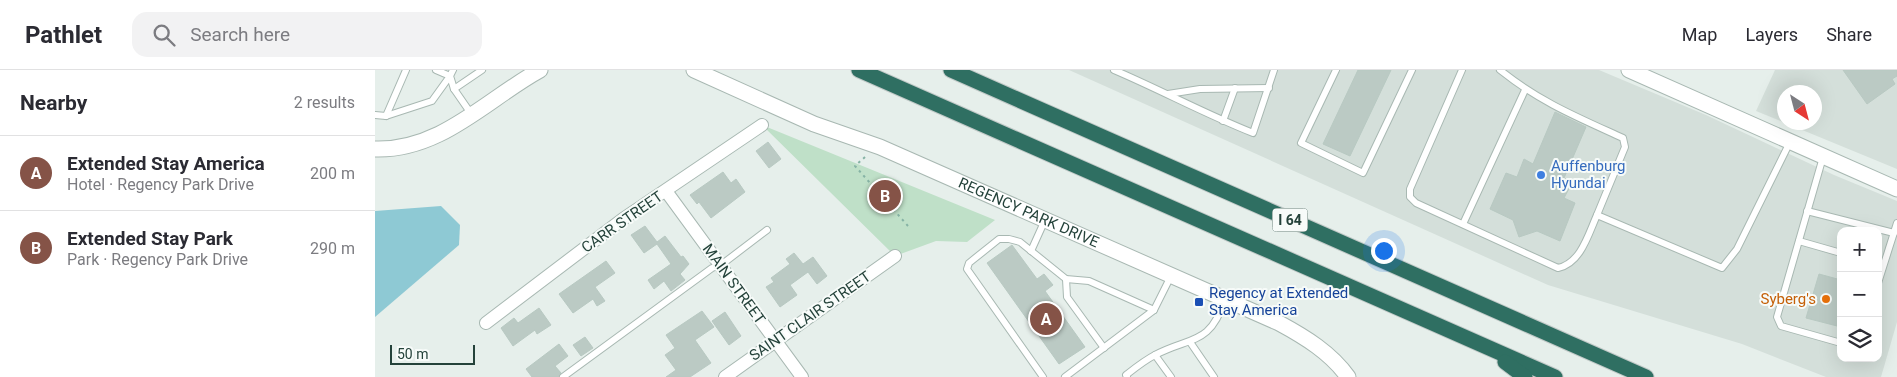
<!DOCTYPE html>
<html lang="en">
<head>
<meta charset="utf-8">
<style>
  :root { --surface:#fff; --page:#f2f2f3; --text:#2b2b33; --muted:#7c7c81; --line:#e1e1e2; --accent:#855347 }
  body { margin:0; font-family:Roboto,sans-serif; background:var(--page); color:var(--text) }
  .controls { position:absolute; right:15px; bottom:15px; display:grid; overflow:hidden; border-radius:10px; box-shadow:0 5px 20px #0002 }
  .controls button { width:45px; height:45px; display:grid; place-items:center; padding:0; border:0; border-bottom:1px solid var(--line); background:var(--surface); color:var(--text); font:25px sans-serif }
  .compass { position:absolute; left:1402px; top:15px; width:45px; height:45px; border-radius:50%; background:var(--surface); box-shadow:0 5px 20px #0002; rotate:144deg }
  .scale { position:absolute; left:15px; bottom:12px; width:85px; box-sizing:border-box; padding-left:5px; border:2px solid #24423a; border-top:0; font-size:14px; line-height:18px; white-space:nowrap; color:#24423a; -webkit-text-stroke:4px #f7fbf9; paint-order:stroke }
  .you { position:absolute; left:1008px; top:180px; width:18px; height:18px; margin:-12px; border:4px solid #fff; border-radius:50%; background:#1a73e8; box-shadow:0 0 0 8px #1a73e833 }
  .badge { display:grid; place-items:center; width:32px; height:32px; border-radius:50%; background:var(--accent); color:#fff; font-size:16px; font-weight:700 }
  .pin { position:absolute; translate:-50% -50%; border:2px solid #fff; box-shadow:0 1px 5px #0006 }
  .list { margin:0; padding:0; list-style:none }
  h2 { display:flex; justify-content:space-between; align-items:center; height:65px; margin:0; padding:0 20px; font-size:21px }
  h2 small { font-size:16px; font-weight:400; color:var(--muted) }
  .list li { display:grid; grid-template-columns:32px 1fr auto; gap:15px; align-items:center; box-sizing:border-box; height:75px; padding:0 20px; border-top:1px solid var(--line) }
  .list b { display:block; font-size:19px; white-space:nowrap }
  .list p { margin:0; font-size:16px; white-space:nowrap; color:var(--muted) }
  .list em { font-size:16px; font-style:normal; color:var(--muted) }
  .icon { flex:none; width:28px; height:28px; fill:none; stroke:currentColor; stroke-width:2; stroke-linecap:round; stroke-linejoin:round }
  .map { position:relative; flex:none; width:1522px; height:307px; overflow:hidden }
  header { display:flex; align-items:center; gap:30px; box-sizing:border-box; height:70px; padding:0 25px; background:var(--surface); border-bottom:1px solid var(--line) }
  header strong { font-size:24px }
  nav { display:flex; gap:28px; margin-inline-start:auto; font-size:18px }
  .search { width:350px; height:45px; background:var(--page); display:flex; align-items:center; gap:12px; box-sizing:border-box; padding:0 18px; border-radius:15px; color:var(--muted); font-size:19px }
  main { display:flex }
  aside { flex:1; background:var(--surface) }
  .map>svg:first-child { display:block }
</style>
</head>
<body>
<header>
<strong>Pathlet</strong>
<div class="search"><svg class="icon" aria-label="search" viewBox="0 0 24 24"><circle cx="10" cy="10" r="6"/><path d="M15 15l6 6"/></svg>Search here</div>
<nav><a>Map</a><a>Layers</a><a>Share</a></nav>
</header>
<main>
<aside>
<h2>Nearby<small>2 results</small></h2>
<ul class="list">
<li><span class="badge">A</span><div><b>Extended Stay America</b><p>Hotel · Regency Park Drive</p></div><em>200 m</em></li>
<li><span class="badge">B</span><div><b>Extended Stay Park</b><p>Park · Regency Park Drive</p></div><em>290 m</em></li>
</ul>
</aside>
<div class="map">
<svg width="1522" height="307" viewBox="0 0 1522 307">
  <rect width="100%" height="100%" fill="#e6efeb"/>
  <!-- built -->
  <g fill="#d4dfda" fill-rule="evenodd">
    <path d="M694,0H1224L1331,45L1459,105L1522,131V252L1506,307H1451L1367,274L1173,215ZM1466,161H1503V288H1466Z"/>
    <path d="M1400,0H1522V99L1381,41ZM1410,22H1440V52H1410Z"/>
  </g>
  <!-- green -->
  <polygon fill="#bfe0c8" points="387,55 620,150 592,172 561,171 520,186"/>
  <!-- water -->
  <polygon fill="#8ec9d4" points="66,136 85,155 84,175 0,247 0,141"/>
  <!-- building -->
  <g fill="#bbcac4" stroke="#b8c9c2">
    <polygon points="983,0 1016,0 975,86 948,74"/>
    <polygon points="1468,0 1522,0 1522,6 1517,9 1520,14 1492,34"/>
    <polygon points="1180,42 1211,57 1189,108 1198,111 1189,128 1200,133 1185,171 1162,161 1144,167 1138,150 1115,139 1131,103 1142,107 1149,89 1158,94"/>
    <polygon points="393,72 406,89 394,98 381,81"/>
    <polygon points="348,102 356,113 361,109 370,122 336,148 324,132 322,134 315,125"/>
    <polygon points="270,156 282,172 290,166 306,187 308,186 314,194 305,204 310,210 296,221 289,211 279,219 273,210 296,194 282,174 269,183 256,165"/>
    <polygon points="637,175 662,209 669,204 678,215 670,221 710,277 684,294 612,193"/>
    <polygon points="419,183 428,194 438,187 452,206 442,214 433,202 415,215 422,225 405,237 391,217 399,212 396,208 415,194 411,189"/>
    <polygon points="231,191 240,203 220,217 230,231 222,236 218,229 198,243 184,224"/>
    <polygon points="1444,204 1466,210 1466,257 1431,248"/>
    <polygon points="164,238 176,255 162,264 160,260 138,276 126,258 139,248 143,253"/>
    <polygon points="327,241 339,257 320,270 336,293 315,307 291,307 301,300 290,285 300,278 291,265"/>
    <polygon points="350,242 366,266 354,275 337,251"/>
    <polygon points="210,267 218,278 206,286 198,275"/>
    <polygon points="184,274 193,286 180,296 186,303 183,307 157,307 151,299"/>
  </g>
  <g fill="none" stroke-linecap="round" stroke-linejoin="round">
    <defs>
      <g id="service">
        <polyline points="78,0 75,6 79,19 97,45"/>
        <path d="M739,0C786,20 830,44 878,63L899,0"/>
        <polyline points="961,0 926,73 988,103 1037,0"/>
        <path d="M1087,0L1035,119V127L1041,133L1183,198C1206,193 1213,165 1222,145L1347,198L1362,179L1415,72"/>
        <path d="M1125,0C1165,32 1202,47 1248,68L1250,77L1222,145"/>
        <polyline points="79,19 107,0"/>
        <polyline points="793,24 825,19 894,18"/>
        <polyline points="0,45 11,46 57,31 75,6 61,0"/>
        <polyline points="11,46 31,0"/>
        <polyline points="848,51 860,18"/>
        <polyline points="1448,87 1402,247 1406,256 1466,273"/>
        <polyline points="1432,141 1519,163"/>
        <polyline points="1088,154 1150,20"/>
        <polyline points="1424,171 1466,183"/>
        <polyline points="656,181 670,150"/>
        <polyline points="691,209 692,227 729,278"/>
        <polyline points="1503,213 1522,153"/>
        <polyline points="815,272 839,307"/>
        <polyline points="780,285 796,307"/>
        <polyline points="188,307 337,198 346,195 392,160"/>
        <polyline points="668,307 592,199 594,193 624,169 634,169 645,172 691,209 714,211 779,240"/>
        <polyline points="690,307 779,240 796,206"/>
        <path d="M752,307L751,305C760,298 770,290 780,285C816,266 835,276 850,229"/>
      </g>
      <g id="minor">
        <polyline points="291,121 427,307"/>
        <polyline points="111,253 248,149 387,55"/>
        <polyline points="350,307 520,186"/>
      </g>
      <g id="tertiary">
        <path id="s1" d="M319,0L439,54L505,77L904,253C930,267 956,283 973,307"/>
        <polyline points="1254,0 1522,119"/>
        <path d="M0,79C66,81 112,29 165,0"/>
      </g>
      <g id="motorway">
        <polyline points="484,0 1180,307"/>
        <polyline points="576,0 1271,307"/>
        <polyline points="1130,292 1150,307"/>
      </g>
    </defs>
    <!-- service casing -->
    <use href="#service" stroke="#a8b8b2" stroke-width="8"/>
    <!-- minor casing -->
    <use href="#minor" stroke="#a8b8b2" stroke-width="14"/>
    <!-- tertiary casing -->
    <use href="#tertiary" stroke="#a8b8b2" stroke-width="17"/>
    <!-- motorway casing -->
    <use href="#motorway" stroke="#c2cac8" stroke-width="17"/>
    <!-- path -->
    <polyline stroke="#86b3a5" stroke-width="2" stroke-dasharray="2.5 4" stroke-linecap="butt" points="490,87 480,96 533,156"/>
    <!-- service -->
    <use href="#service" stroke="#fff" stroke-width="6"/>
    <!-- minor -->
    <use href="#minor" stroke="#fff" stroke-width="12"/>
    <!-- tertiary -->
    <use href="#tertiary" stroke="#fff" stroke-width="15"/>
    <!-- motorway -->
    <use href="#motorway" stroke="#2f6f62" stroke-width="15"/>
  </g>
  <!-- markers -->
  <circle fill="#3f7fe0" stroke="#f7fbf9" stroke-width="2" cx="1166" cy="105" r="5"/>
  <circle fill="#e8710a" stroke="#f7fbf9" stroke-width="2" cx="1451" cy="229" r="5"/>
  <rect fill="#1a4fb4" stroke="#f7fbf9" stroke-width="2" x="819" y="227" width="10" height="10" rx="2.5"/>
  <g text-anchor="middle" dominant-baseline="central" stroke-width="4" stroke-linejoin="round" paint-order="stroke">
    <!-- shield labels -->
    <rect fill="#f7fbf9" stroke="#637a73" stroke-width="1" x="897.5" y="138.5" width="35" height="23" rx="4"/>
    <g font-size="14" font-weight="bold" fill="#24423a">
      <text x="915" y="150">I 64</text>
    </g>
    <!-- shop labels -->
    <g font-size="15" fill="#366cbe" stroke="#f7fbf9" text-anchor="start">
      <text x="1176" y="96">Auffenburg<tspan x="1176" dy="17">Hyundai</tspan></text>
    </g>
    <!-- street labels -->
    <g font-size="15" fill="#24423a" stroke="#f7fbf9">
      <text stroke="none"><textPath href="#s1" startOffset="364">REGENCY PARK DRIVE</textPath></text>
      <text transform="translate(247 152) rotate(-35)">CARR STREET</text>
      <text transform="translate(359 214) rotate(54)">MAIN STREET</text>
      <text transform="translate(435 246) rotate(-35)">SAINT CLAIR STREET</text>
    </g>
    <!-- transit labels -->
    <g font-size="15" fill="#164399" stroke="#f7fbf9" text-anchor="start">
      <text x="834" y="223">Regency at Extended<tspan x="834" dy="17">Stay America</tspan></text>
    </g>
    <!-- food labels -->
    <g font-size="15" fill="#c56008" stroke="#f7fbf9" text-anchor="end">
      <text x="1441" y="229">Syberg's</text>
    </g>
  </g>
</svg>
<div class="controls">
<button>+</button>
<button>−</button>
<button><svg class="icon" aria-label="layers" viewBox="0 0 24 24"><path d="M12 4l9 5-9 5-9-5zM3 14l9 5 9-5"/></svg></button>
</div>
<svg class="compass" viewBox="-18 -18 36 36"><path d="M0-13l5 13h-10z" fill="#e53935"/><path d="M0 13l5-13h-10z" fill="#7c7c81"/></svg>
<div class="scale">50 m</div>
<div class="you"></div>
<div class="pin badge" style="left:671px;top:249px">A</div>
<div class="pin badge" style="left:510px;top:126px">B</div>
</div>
</main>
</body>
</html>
